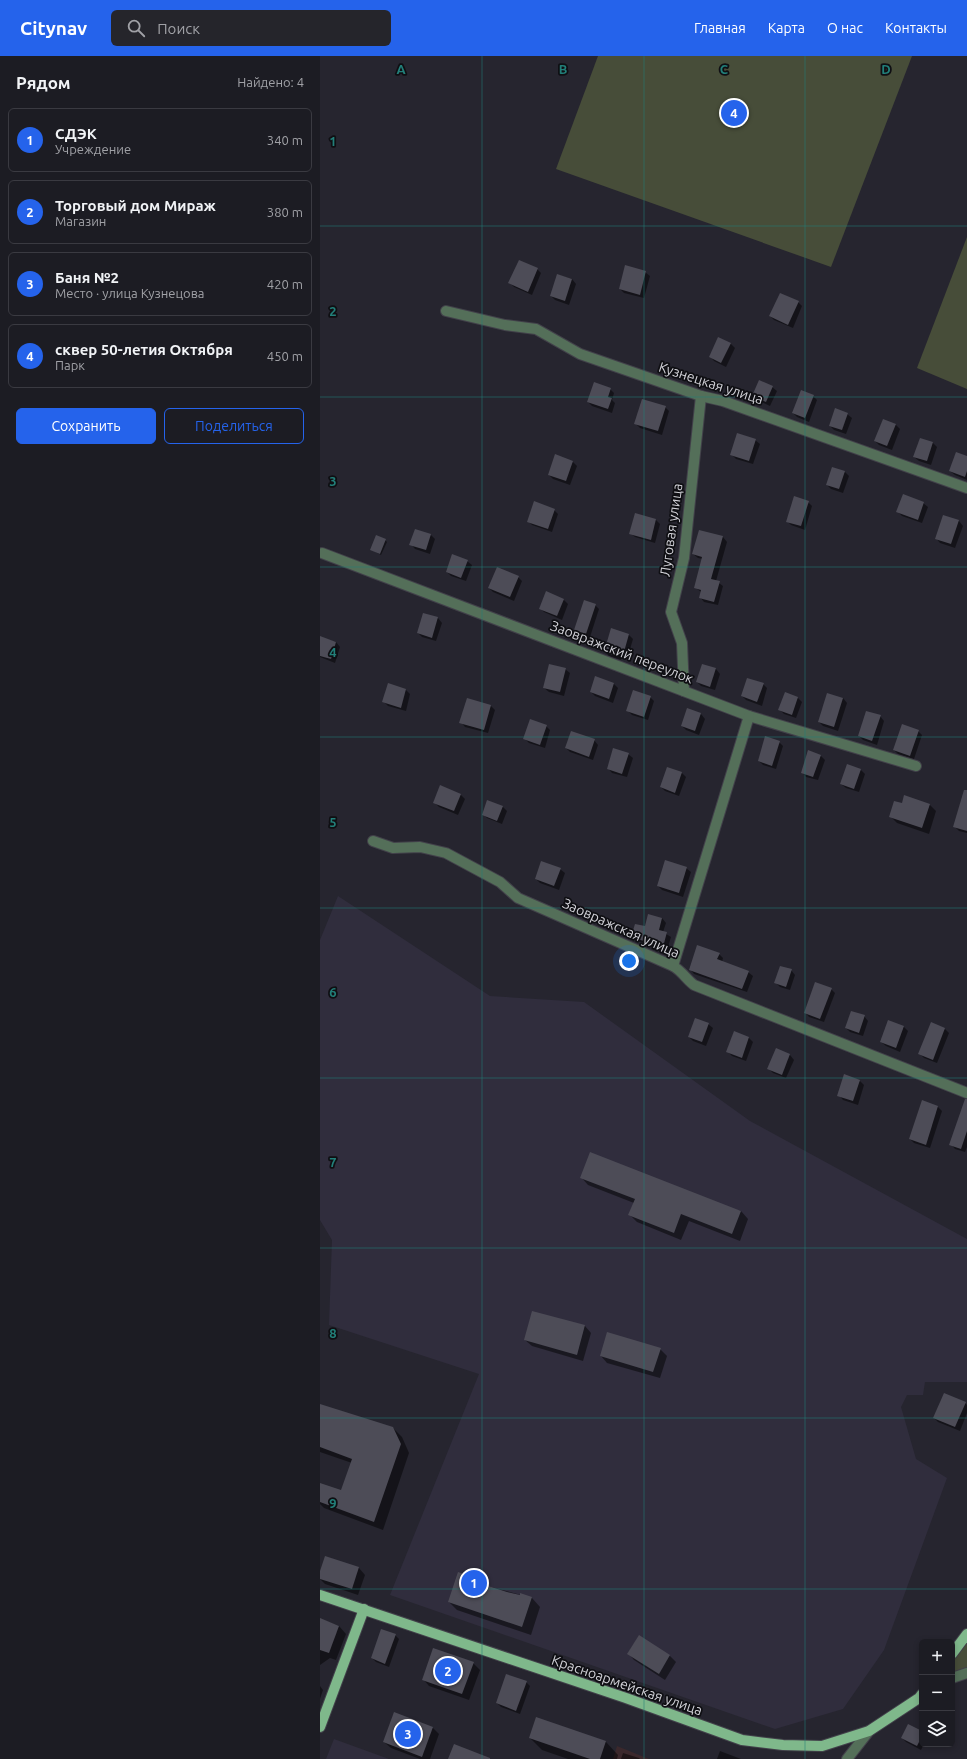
<!DOCTYPE html>
<html lang="ru">
<head>
<meta charset="utf-8">
<style>
  :root { --surface:#1c1c23; --page:#25252b; --text:#f1f3f6; --muted:#a0a1a6; --line:#3a3a41; --accent:#2563eb }
  body { margin:0; font-family:Ubuntu,sans-serif; background:var(--page); color:var(--text) }
  .controls { position:absolute; right:12px; bottom:12px; display:grid; overflow:hidden; border-radius:6px; box-shadow:0 2px 6px #0003 }
  .controls button { width:36px; height:36px; display:grid; place-items:center; padding:0; border:0; border-bottom:1px solid var(--line); background:var(--surface); color:var(--text); font:20px sans-serif }
  .you { position:absolute; left:309px; top:905px; width:14px; height:14px; margin:-10px; border:3px solid #fff; border-radius:50%; background:#1a73e8; box-shadow:0 0 0 6px #1a73e833 }
  .badge { display:grid; place-items:center; width:26px; height:26px; border-radius:50%; background:var(--accent); color:#fff; font-size:13px; font-weight:700 }
  .pin { position:absolute; translate:-50% -50%; border:2px solid #fff; box-shadow:0 1px 4px #0006 }
  .list { margin:0; padding:0; list-style:none }
  h2 { display:flex; justify-content:space-between; align-items:center; height:52px; margin:0; padding:0 16px; font-size:17px }
  h2 small { font-size:13px; font-weight:400; color:var(--muted) }
  .list li { display:grid; grid-template-columns:26px 1fr auto; gap:12px; align-items:center; box-sizing:border-box; height:64px; margin:0 8px 8px; padding:0 8px; border:1px solid var(--line); border-radius:6px }
  .list b { display:block; font-size:15px; white-space:nowrap }
  .list p { margin:0; font-size:13px; white-space:nowrap; color:var(--muted) }
  .list em { font-size:13px; font-style:normal; color:var(--muted) }
  .actions { display:flex; gap:8px; padding:12px 16px }
  .actions a { flex:1; padding:9px 0; border:1px solid var(--accent); border-radius:6px; text-align:center; font-size:14px; color:var(--accent) }
  .actions .main { background:var(--accent); color:#fff }
  .icon { flex:none; width:22px; height:22px; fill:none; stroke:currentColor; stroke-width:2; stroke-linecap:round; stroke-linejoin:round }
  .map { position:relative; flex:none; width:647px; height:1703px; overflow:hidden }
  header { display:flex; align-items:center; gap:24px; box-sizing:border-box; height:56px; padding:0 20px; background:var(--accent); color:#fff }
  header strong { font-size:19px }
  nav { display:flex; gap:22px; margin-inline-start:auto; font-size:14px }
  .search { width:280px; height:36px; background:var(--page); display:flex; align-items:center; gap:10px; box-sizing:border-box; padding:0 14px; border-radius:6px; color:var(--muted); font-size:15px }
  main { display:flex }
  aside { flex:1; background:var(--surface) }
  .map>svg:first-child { display:block }
</style>
</head>
<body>
<header>
<strong>Citynav</strong>
<div class="search"><svg class="icon" aria-label="search" viewBox="0 0 24 24"><circle cx="10" cy="10" r="6"/><path d="M15 15l6 6"/></svg>Поиск</div>
<nav><a>Главная</a><a>Карта</a><a>О нас</a><a>Контакты</a></nav>
</header>
<main>
<aside>
<h2>Рядом<small>Найдено: 4</small></h2>
<ul class="list">
<li><span class="badge">1</span><div><b>СДЭК</b><p>Учреждение</p></div><em>340 m</em></li>
<li><span class="badge">2</span><div><b>Торговый дом Мираж</b><p>Магазин</p></div><em>380 m</em></li>
<li><span class="badge">3</span><div><b>Баня №2</b><p>Место · улица Кузнецова</p></div><em>420 m</em></li>
<li><span class="badge">4</span><div><b>сквер 50-летия Октября</b><p>Парк</p></div><em>450 m</em></li>
</ul>
<div class="actions"><a class="main">Сохранить</a><a>Поделиться</a></div>
</aside>
<div class="map">
<svg width="647" height="1703" viewBox="0 0 647 1703">
  <rect width="100%" height="100%" fill="#26252f"/>
  <!-- built -->
  <g fill="#302d3d">
    <polygon points="18,840 170,940 264,946 430,1065 647,1183 647,1326 605,1326 603,1339 587,1339 581,1351 596,1403 627,1422 564,1594 523,1653 455,1673 70,1539 159,1318 9,1269 12,1184 0,1164 0,884"/>
    <polygon points="14,1683 69,1703 6,1703"/>
  </g>
  <!-- education -->
  <polygon fill="#3b282c" points="297,1690 329,1703 293,1703"/>
  <!-- green -->
  <g fill="#474d39">
    <polygon points="278,0 592,0 511,211 236,113"/>
    <polygon points="647,181 647,333 597,312"/>
    <polygon points="647,1578 647,1618 632,1623 632,1598"/>
  </g>
  <!-- shadow -->
  <g fill="#0007">
    <polygon points="217,213 221,217 212,239 194,231 190,227"/>
    <polygon points="325,216 330,220 324,242 304,237 300,233"/>
    <polygon points="238,219 252,223 256,228 249,249 235,244 231,240"/>
    <polygon points="478,246 482,250 473,272 454,264 450,260"/>
    <polygon points="399,283 411,288 415,292 406,311 394,305 390,300"/>
    <polygon points="452,331 457,335 450,350 437,344 433,340"/>
    <polygon points="290,333 294,337 292,344 295,347 292,357 272,350 268,346"/>
    <polygon points="493,340 497,344 489,366 477,361 473,357"/>
    <polygon points="345,351 349,355 342,379 320,372 316,368"/>
    <polygon points="527,358 532,362 526,378 514,374 510,370"/>
    <polygon points="563,364 576,369 580,373 572,394 559,389 555,385"/>
    <polygon points="601,383 613,387 617,391 611,409 599,405 594,401"/>
    <polygon points="435,384 440,388 433,408 416,403 412,399"/>
    <polygon points="647,401 647,424 635,419 630,415"/>
    <polygon points="253,406 257,410 250,429 233,423 229,419"/>
    <polygon points="525,416 529,420 523,437 511,433 507,429"/>
    <polygon points="488,446 492,450 485,474 471,469 467,465"/>
    <polygon points="603,447 608,451 602,467 582,460 578,456"/>
    <polygon points="234,454 238,458 232,476 212,469 208,465"/>
    <polygon points="624,460 639,465 643,470 635,492 620,487 616,482"/>
    <polygon points="336,464 340,468 335,487 315,481 310,477"/>
    <polygon points="111,479 115,483 110,498 95,493 91,488"/>
    <polygon points="403,481 407,486 396,525 403,530 398,549 384,546 380,541 381,536 375,531 383,503 378,502 373,498"/>
    <polygon points="65,484 67,486 61,499 51,493"/>
    <polygon points="147,505 152,509 146,525 131,520 127,516"/>
    <polygon points="198,521 202,525 194,545 173,536 169,532"/>
    <polygon points="244,544 248,548 242,564 224,556 220,552"/>
    <polygon points="275,549 279,553 270,581 260,578 255,574"/>
    <polygon points="118,562 122,567 116,585 102,581 98,577"/>
    <polygon points="292,574 309,579 313,583 308,600 303,598 301,604 289,600 285,596"/>
    <polygon points="2,582 16,586 20,591 15,607 0,601 0,589"/>
    <polygon points="382,609 396,613 400,618 395,634 381,630 377,626"/>
    <polygon points="245,613 250,617 244,640 229,636 224,632"/>
    <polygon points="276,622 294,628 298,632 293,647 275,640 271,636"/>
    <polygon points="443,628 447,632 442,650 426,644 422,640"/>
    <polygon points="69,629 86,634 90,638 86,655 68,650 64,646"/>
    <polygon points="330,641 334,645 328,664 312,659 308,655"/>
    <polygon points="478,642 482,646 476,662 464,658 460,654"/>
    <polygon points="523,642 527,647 518,675 503,670 499,666"/>
    <polygon points="171,650 175,654 168,677 145,671 141,666"/>
    <polygon points="381,658 385,663 379,679 366,674 362,670"/>
    <polygon points="560,660 564,665 557,689 543,684 539,680"/>
    <polygon points="226,670 230,674 225,692 209,687 204,682"/>
    <polygon points="598,675 602,679 594,703 578,698 574,694"/>
    <polygon points="274,684 278,689 273,704 250,696 246,692"/>
    <polygon points="459,686 463,690 456,713 443,709 439,705"/>
    <polygon points="308,698 313,702 307,721 292,717 288,712"/>
    <polygon points="500,699 505,704 498,724 486,721 482,716"/>
    <polygon points="541,714 545,718 539,736 526,732 521,728"/>
    <polygon points="362,717 366,721 359,740 345,735 341,731"/>
    <polygon points="121,730 141,739 145,743 138,759 119,751 114,746"/>
    <polygon points="168,745 183,751 187,755 182,768 167,762 163,758"/>
    <polygon points="582,748 610,749 616,755 609,778 577,767 570,760"/>
    <polygon points="647,753 647,777 639,775 634,770"/>
    <polygon points="366,812 371,816 363,841 342,834 338,830"/>
    <polygon points="240,813 245,817 239,834 220,827 216,823"/>
    <polygon points="342,862 346,867 343,876 351,881 347,894 317,885 312,881"/>
    <polygon points="399,898 403,902 402,906 428,916 433,920 427,936 374,918 370,913"/>
    <polygon points="471,914 475,919 470,934 460,931 456,927"/>
    <polygon points="511,933 515,937 504,966 489,961 485,956"/>
    <polygon points="544,960 548,965 543,980 530,976 526,972"/>
    <polygon points="388,968 393,972 386,990 373,985 369,981"/>
    <polygon points="583,970 588,975 580,996 566,990 561,986"/>
    <polygon points="625,973 629,977 617,1007 604,1002 600,998"/>
    <polygon points="414,976 429,982 433,986 426,1005 412,1000 408,996"/>
    <polygon points="456,994 470,999 474,1004 466,1022 453,1017 449,1013"/>
    <polygon points="540,1025 544,1029 538,1049 523,1044 519,1039"/>
    <polygon points="603,1046 618,1051 622,1055 610,1092 594,1087 590,1083"/>
    <polygon points="647,1063 647,1091 645,1096 635,1093 631,1088"/>
    <polygon points="261,1121 421,1155 428,1163 420,1185 369,1165 361,1184 317,1166 310,1159 314,1147 268,1129"/>
    <polygon points="265,1270 271,1277 263,1305 212,1290 205,1284"/>
    <polygon points="340,1293 347,1300 340,1322 287,1307 281,1300"/>
    <polygon points="645,1347 647,1349 647,1357 640,1375 618,1366 614,1362"/>
    <polygon points="0,1349 73,1372 82,1381 89,1397 63,1474 4,1452 0,1448 0,1432 22,1436 32,1407 0,1396"/>
    <polygon points="6,1501 39,1512 45,1519 38,1539 5,1528 0,1523"/>
    <polygon points="149,1521 156,1527 212,1542 220,1551 211,1579 137,1554 129,1546"/>
    <polygon points="0,1563 19,1570 26,1578 16,1604 10,1602 0,1609"/>
    <polygon points="75,1579 79,1583 69,1611 56,1606 52,1602"/>
    <polygon points="319,1580 350,1600 356,1606 345,1624 314,1604 308,1597"/>
    <polygon points="153,1607 160,1614 149,1644 109,1630 103,1623"/>
    <polygon points="206,1626 210,1630 200,1658 181,1651 177,1647"/>
    <polygon points="0,1630 3,1634 0,1643"/>
    <polygon points="75,1658 113,1672 119,1678 110,1703 100,1703 71,1692 64,1686"/>
    <polygon points="216,1663 286,1686 298,1699 297,1703 248,1703 222,1694 210,1682"/>
    <polygon points="602,1676 602,1688 604,1688 601,1694 586,1686 582,1682"/>
    <polygon points="400,1695 421,1703 397,1703"/>
    <polygon points="303,1697 319,1702 320,1703 301,1703"/>
  </g>
  <!-- building -->
  <g fill="#4d4c57">
    <polygon points="199,204 218,212 208,236 188,227"/>
    <polygon points="305,209 326,215 320,239 299,233"/>
    <polygon points="237,218 252,223 245,245 230,240"/>
    <polygon points="460,237 479,245 468,269 449,260"/>
    <polygon points="398,281 411,287 401,307 389,301"/>
    <polygon points="439,324 453,330 446,346 432,340"/>
    <polygon points="274,326 291,332 288,341 292,342 288,353 267,346"/>
    <polygon points="481,334 494,339 485,362 472,357"/>
    <polygon points="322,343 346,350 338,375 314,368"/>
    <polygon points="515,352 528,357 522,374 509,370"/>
    <polygon points="563,363 576,368 567,390 554,385"/>
    <polygon points="417,377 436,383 429,405 410,399"/>
    <polygon points="600,382 613,386 607,405 593,401"/>
    <polygon points="636,396 647,400 647,415 645,421 629,415"/>
    <polygon points="235,398 253,405 246,425 228,419"/>
    <polygon points="512,411 525,415 519,433 506,429"/>
    <polygon points="583,438 604,446 598,464 576,456"/>
    <polygon points="474,440 489,445 481,470 466,466"/>
    <polygon points="214,445 235,453 228,473 207,466"/>
    <polygon points="315,457 336,463 331,484 309,478"/>
    <polygon points="623,459 639,464 631,488 615,483"/>
    <polygon points="95,473 111,478 106,494 89,489"/>
    <polygon points="379,474 403,480 391,523 400,525 394,546 379,542 381,534 374,532 382,501 372,498"/>
    <polygon points="56,479 66,483 60,498 50,494"/>
    <polygon points="132,498 148,504 141,522 126,516"/>
    <polygon points="177,511 199,520 190,541 168,532"/>
    <polygon points="226,535 244,543 237,560 219,553"/>
    <polygon points="264,544 276,548 266,578 254,574"/>
    <polygon points="103,557 118,561 112,582 97,577"/>
    <polygon points="291,572 309,578 304,596 299,595 297,600 284,596"/>
    <polygon points="0,580 16,586 11,603 0,600"/>
    <polygon points="229,608 246,612 240,636 223,632"/>
    <polygon points="382,608 396,612 390,631 376,626"/>
    <polygon points="275,620 294,627 289,643 270,636"/>
    <polygon points="427,622 444,627 437,646 421,640"/>
    <polygon points="68,627 86,633 81,652 62,646"/>
    <polygon points="313,634 331,640 324,661 306,655"/>
    <polygon points="465,636 478,641 472,659 458,654"/>
    <polygon points="507,637 523,642 514,671 498,666"/>
    <polygon points="147,642 171,649 164,674 139,667"/>
    <polygon points="367,652 381,657 375,675 361,670"/>
    <polygon points="546,655 561,659 552,685 538,680"/>
    <polygon points="210,663 227,669 220,689 203,683"/>
    <polygon points="582,668 599,674 590,700 573,694"/>
    <polygon points="251,675 275,683 269,701 245,692"/>
    <polygon points="445,680 460,685 452,710 438,705"/>
    <polygon points="293,692 309,697 302,718 287,713"/>
    <polygon points="488,694 501,699 493,721 481,717"/>
    <polygon points="527,708 541,713 534,733 520,728"/>
    <polygon points="347,711 362,716 355,737 340,731"/>
    <polygon points="120,729 141,738 134,755 113,747"/>
    <polygon points="644,734 647,734 647,775 633,771"/>
    <polygon points="584,739 610,748 602,772 569,761 574,745 582,747"/>
    <polygon points="167,744 183,750 177,765 162,759"/>
    <polygon points="345,804 367,811 359,837 337,830"/>
    <polygon points="221,805 241,812 234,830 215,823"/>
    <polygon points="328,858 342,862 339,874 347,876 343,891 311,881 315,868 325,870"/>
    <polygon points="377,889 400,897 397,903 429,915 422,933 369,914"/>
    <polygon points="460,910 472,913 466,931 454,927"/>
    <polygon points="495,926 512,932 500,963 484,957"/>
    <polygon points="531,955 545,959 539,977 525,972"/>
    <polygon points="375,962 389,967 382,986 368,981"/>
    <polygon points="568,964 584,970 576,992 560,986"/>
    <polygon points="611,966 625,972 613,1004 598,998"/>
    <polygon points="414,975 429,981 422,1002 406,996"/>
    <polygon points="456,992 470,998 462,1019 447,1013"/>
    <polygon points="524,1018 540,1024 533,1045 517,1040"/>
    <polygon points="645,1043 647,1043 647,1075 641,1093 629,1089"/>
    <polygon points="602,1044 618,1050 606,1089 589,1083"/>
    <polygon points="270,1096 421,1155 412,1178 361,1158 354,1177 308,1159 315,1143 260,1122"/>
    <polygon points="212,1255 265,1269 257,1299 204,1284"/>
    <polygon points="287,1276 341,1292 333,1316 280,1300"/>
    <polygon points="624,1337 646,1346 635,1371 613,1362"/>
    <polygon points="0,1348 73,1371 81,1388 54,1466 0,1446 0,1427 21,1434 32,1403 0,1391"/>
    <polygon points="5,1500 39,1511 32,1533 0,1523 0,1515"/>
    <polygon points="138,1516 149,1520 149,1522 156,1526 187,1536 200,1539 200,1537 212,1541 202,1571 128,1546"/>
    <polygon points="0,1562 19,1570 9,1597 0,1594"/>
    <polygon points="61,1573 76,1578 65,1608 51,1602"/>
    <polygon points="319,1579 350,1599 339,1618 307,1598"/>
    <polygon points="113,1592 154,1606 142,1638 102,1624"/>
    <polygon points="186,1618 207,1625 196,1655 176,1647"/>
    <polygon points="74,1656 113,1671 102,1701 63,1686"/>
    <polygon points="216,1661 286,1685 280,1703 270,1703 209,1682"/>
    <polygon points="588,1668 602,1675 602,1680 597,1690 581,1682"/>
    <polygon points="134,1688 170,1702 170,1703 128,1703"/>
  </g>
  <g fill="none" stroke-linecap="round" stroke-linejoin="round">
    <defs>
      <g id="minor">
        <polyline points="126,255 185,269 216,273 260,298 381,340 403,345 647,432"/>
        <polyline points="2,497 429,660 596,710"/>
        <polyline points="364,635 362,587 351,556 364,502 381,340"/>
        <path d="M53,785L73,792L100,791L126,797L180,826L198,842L353,910C362,915 366,923 374,929L647,1037"/>
        <polyline points="353,910 429,660"/>
        <polyline points="632,1622 647,1617"/>
        <polyline points="527,1703 549,1675"/>
      </g>
      <g id="major">
        <polyline points="0,1539 306,1642 422,1684 463,1689 502,1690 549,1675 599,1642 602,1638"/>
        <polyline points="632,1598 647,1578"/>
        <polyline points="0,1671 44,1553"/>
      </g>
    </defs>
    <!-- minor casing -->
    <use href="#minor" stroke="#42414a" stroke-width="12"/>
    <!-- major casing -->
    <use href="#major" stroke="#42414a" stroke-width="12"/>
    <!-- minor -->
    <use href="#minor" stroke="#546f59" stroke-width="10"/>
    <!-- major -->
    <use href="#major" stroke="#7fb88b" stroke-width="10"/>
  </g>
  <!-- grid -->
  <path fill="none" stroke="#227f79" stroke-width="1" stroke-opacity="0.55" d="M162,0V1703M324,0V1703M485,0V1703M0,170H647M0,341H647M0,511H647M0,681H647M0,852H647M0,1022H647M0,1192H647M0,1362H647M0,1533H647"/>
  <g text-anchor="middle" dominant-baseline="central" stroke-width="3.5" stroke-linejoin="round" paint-order="stroke">
    <!-- street labels -->
    <g font-size="14" fill="#d2d2d8" stroke="#0f0f13">
      <text transform="translate(391 327) rotate(18)">Кузнецкая улица</text>
      <text transform="translate(351 474) rotate(-82)">Луговая улица</text>
      <text transform="translate(302 596) rotate(21)">Заовражский переулок</text>
      <text transform="translate(301 872) rotate(24)">Заовражская улица</text>
      <text transform="translate(307 1629) rotate(19)">Красноармейская улица</text>
    </g>
  </g>
  <g font-size="13" text-anchor="middle" font-weight="bold" fill="#227f79" stroke="#0f0f13" stroke-width="3.5" stroke-linejoin="round" paint-order="stroke">
    <text x="81" y="18">A</text>
    <text x="243" y="18">B</text>
    <text x="404" y="18">C</text>
    <text x="566" y="18">D</text>
    <text x="13" y="90">1</text>
    <text x="13" y="260">2</text>
    <text x="13" y="430">3</text>
    <text x="13" y="601">4</text>
    <text x="13" y="771">5</text>
    <text x="13" y="941">6</text>
    <text x="13" y="1111">7</text>
    <text x="13" y="1282">8</text>
    <text x="13" y="1452">9</text>
  </g>
</svg>
<div class="controls">
<button>+</button>
<button>−</button>
<button><svg class="icon" aria-label="layers" viewBox="0 0 24 24"><path d="M12 4l9 5-9 5-9-5zM3 14l9 5 9-5"/></svg></button>
</div>
<div class="you"></div>
<div class="pin badge" style="left:154px;top:1527px">1</div>
<div class="pin badge" style="left:128px;top:1615px">2</div>
<div class="pin badge" style="left:88px;top:1678px">3</div>
<div class="pin badge" style="left:414px;top:57px">4</div>
</div>
</main>
</body>
</html>
